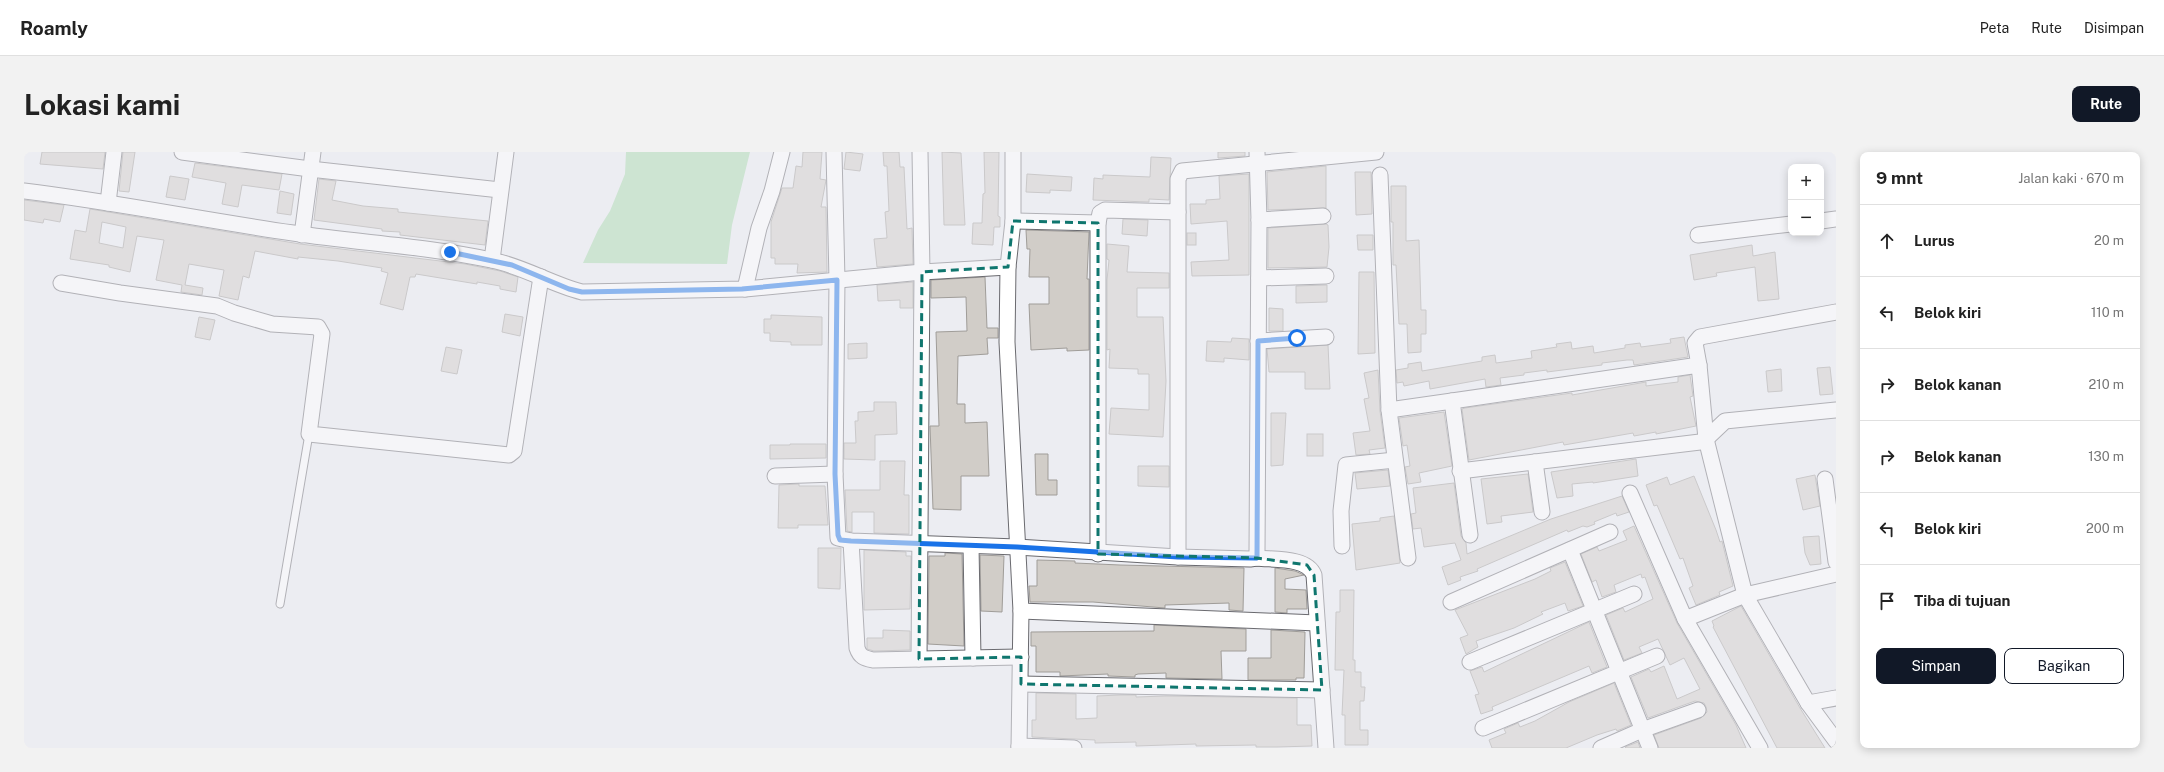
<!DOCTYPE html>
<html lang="id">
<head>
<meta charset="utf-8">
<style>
  :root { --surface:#fff; --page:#f2f2f2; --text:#222; --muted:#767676; --line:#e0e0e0; --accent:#111827 }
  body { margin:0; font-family:"Public Sans",sans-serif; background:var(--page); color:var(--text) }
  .controls { position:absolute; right:12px; top:12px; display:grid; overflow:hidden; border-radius:8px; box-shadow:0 2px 10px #0003 }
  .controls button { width:36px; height:36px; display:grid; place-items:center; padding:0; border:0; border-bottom:1px solid var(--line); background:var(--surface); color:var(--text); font:20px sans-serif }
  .stop { position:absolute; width:12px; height:12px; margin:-9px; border:3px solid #1a73e8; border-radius:50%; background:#fff }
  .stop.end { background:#1a73e8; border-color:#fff; box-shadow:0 1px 4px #0008 }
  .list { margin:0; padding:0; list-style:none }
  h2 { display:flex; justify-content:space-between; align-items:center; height:52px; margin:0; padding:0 16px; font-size:17px }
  h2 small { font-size:13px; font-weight:400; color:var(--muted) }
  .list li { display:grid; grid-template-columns:26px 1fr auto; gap:12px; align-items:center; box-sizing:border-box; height:72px; padding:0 16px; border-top:1px solid var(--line) }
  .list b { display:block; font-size:15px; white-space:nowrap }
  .list em { font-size:13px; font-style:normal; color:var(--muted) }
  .actions { display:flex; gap:8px; padding:12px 16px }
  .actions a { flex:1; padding:9px 0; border:1px solid var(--accent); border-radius:8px; text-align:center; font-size:14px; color:var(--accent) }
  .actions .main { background:var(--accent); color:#fff }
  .icon { flex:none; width:22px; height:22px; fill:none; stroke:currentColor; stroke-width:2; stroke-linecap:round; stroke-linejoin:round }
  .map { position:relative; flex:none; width:1812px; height:596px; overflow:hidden; border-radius:8px }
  header { display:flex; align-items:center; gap:24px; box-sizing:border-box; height:56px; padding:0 20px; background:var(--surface); border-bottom:1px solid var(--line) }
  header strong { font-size:19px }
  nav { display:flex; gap:22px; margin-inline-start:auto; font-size:14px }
  .intro { display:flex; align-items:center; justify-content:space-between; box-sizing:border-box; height:96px; padding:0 24px }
  h1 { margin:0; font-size:28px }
  .button { padding:10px 18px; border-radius:8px; background:var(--accent); color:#fff; font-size:14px; font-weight:700 }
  main { display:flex; gap:24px; padding:0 24px }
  aside { flex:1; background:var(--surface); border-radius:8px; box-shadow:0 2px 10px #0003 }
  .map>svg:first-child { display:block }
</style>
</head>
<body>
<header>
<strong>Roamly</strong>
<nav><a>Peta</a><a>Rute</a><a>Disimpan</a></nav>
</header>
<div class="intro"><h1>Lokasi kami</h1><a class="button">Rute</a></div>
<main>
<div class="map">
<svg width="1812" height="596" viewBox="0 0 1812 596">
  <rect width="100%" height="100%" fill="#ecedf2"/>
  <!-- green -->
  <polygon fill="#a6d9ac" points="602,0 726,0 708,73 703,112 559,111 574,78 586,59 601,22"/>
  <!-- building -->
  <g fill="#d1cdc8" stroke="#a09d99" fill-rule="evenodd">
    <polygon points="18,0 81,0 79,17 16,12"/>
    <polygon points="99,0 111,0 105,40 95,39"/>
    <polygon points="779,0 798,0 796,27 802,28 797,55 802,55 803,120 773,121 774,112 751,112 751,106 747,106 747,70 758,36 769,36 772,14 778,15"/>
    <polygon points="822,0 839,2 836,19 820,17"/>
    <polygon points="859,0 875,0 876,15 880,15 883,77 888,76 889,112 853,115 850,87 863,86 861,60 865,59 863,14 860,14"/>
    <polygon points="918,0 937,1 941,73 920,73"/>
    <polygon points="960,0 975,0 974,64 976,65 976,75 970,75 969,93 948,92 949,71 958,71 959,42 961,41"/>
    <polygon points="1194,0 1221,0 1221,4 1194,6"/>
    <polygon points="1127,5 1147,6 1145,48 1125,47 1125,50 1069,48 1070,26 1079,27 1079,23 1126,25"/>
    <polygon points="171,11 258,22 255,38 218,33 214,55 198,52 202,31 168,25"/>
    <polygon points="1302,14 1302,56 1244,58 1243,20"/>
    <polygon points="1331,20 1347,20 1348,62 1332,63"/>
    <polygon points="1003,22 1048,25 1047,39 1026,38 1026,41 1002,40"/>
    <polygon points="1225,22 1225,123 1168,124 1167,110 1205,108 1203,69 1167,72 1166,52 1182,52 1182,48 1196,47 1195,24"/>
    <polygon points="146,24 165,27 161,48 142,45"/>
    <polygon points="295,27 312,29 308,48 339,54 374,57 374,60 464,69 461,93 376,83 376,80 358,79 358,77 290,68"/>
    <polygon points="1367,34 1382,34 1382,89 1395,88 1397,158 1402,158 1402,182 1397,182 1397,200 1384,201 1383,172 1375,172 1372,113 1369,113 1369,70 1367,70"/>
    <polygon points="256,39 270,42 267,63 253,61"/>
    <polygon points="0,48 40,53 36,70 20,67 19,71 0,68"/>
    <path d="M66,57L276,92L441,112L476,119L494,125L492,140L476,137V134L453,130V132L392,122L391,125H386L379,158L356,152L364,121L357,119L358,116L314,109L274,105V107L231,99L225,126L219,124L214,148L195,144L200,118L165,112L161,133L179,136L178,143L157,140L158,133L132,128L140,88L113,84L106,120L85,115V113L46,107L51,78L62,80ZM78,70L102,75L99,96L75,91Z"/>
    <polygon points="1099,67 1124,68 1123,84 1098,82"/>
    <polygon points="1302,72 1304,73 1305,95 1303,115 1244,116 1244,76"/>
    <polygon points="1002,78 1065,80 1063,127 1065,127 1065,198 1043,199 1043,196 1007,198 1005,152 1025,152 1025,125 1005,125 1006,97 1003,97"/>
    <rect x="1163" y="81" width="9" height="12"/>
    <polygon points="1333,83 1349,83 1349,98 1334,98"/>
    <polygon points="1083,92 1105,94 1103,120 1145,121 1145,136 1113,136 1113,165 1139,165 1142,229 1139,285 1085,282 1087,256 1125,258 1125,222 1114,222 1114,217 1085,216 1086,197 1083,198 1083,128 1085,108 1083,107"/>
    <polygon points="1728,93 1729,104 1751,100 1755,147 1734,149 1731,115 1692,121 1693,124 1670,128 1666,103"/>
    <polygon points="1335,120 1350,120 1351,201 1334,202"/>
    <polygon points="961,125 963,176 974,176 974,186 963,186 964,202 934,204 933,252 941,252 941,271 963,270 965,324 937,324 937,358 909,357 906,274 915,274 912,180 943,179 942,145 907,146 907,128"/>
    <polygon points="889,130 889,156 876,156 876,148 854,149 853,133"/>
    <polygon points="1303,133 1303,150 1272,151 1272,134"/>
    <polygon points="1245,156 1259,157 1259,179 1245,179"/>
    <polygon points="481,162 499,165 496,184 478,180"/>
    <polygon points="747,163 798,165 798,193 767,193 767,190 746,189 746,181 740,181 740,167 747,167"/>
    <polygon points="175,165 191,168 186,188 171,185"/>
    <polygon points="1660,185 1664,205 1610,213 1609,208 1603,208 1578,211 1578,213 1523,220 1523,218 1500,221 1500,223 1476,226 1477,233 1462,235 1461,227 1406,237 1405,229 1380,234 1379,230 1373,231 1372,218 1384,216 1384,212 1397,210 1398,219 1458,209 1458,205 1471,203 1472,211 1508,206 1507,199 1533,195 1532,192 1547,190 1548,197 1569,194 1570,201 1601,196 1601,193 1616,191 1617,195 1647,191 1646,187"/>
    <polygon points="1208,186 1225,187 1225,208 1200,206 1200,210 1182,209 1183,189 1207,190"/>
    <polygon points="843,191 843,206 824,207 824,192"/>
    <polygon points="1304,193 1306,237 1281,237 1281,220 1245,220 1243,197"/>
    <polygon points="422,195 438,198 433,222 417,219"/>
    <polygon points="1806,215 1809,242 1796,243 1793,216"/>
    <polygon points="1757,217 1758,239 1744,240 1742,219"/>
    <polygon points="1354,218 1356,259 1361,296 1345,298 1346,302 1332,303 1329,281 1346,279 1340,247 1345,246 1340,221"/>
    <polygon points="1666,223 1669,244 1666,245 1672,274 1632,282 1632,280 1610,284 1609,281 1540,293 1539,290 1445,308 1438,257 1441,256 1548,241 1548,243 1622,230 1622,234 1654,230 1654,225"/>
    <polygon points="850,250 872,250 873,282 851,283 851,308 820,307 820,291 832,291 831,269 834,269 834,260 850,259"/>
    <polygon points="1420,260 1428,314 1395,321 1397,330 1384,332 1381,315 1386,314 1383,293 1379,294 1375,266"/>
    <polygon points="1247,261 1262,261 1259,313 1247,314"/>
    <rect x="1283" y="282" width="16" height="22"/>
    <polygon points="766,292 802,292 802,306 746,307 746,293 766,293"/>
    <polygon points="1011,302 1024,302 1024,328 1033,328 1033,343 1012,343"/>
    <polygon points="1612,307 1614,324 1569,331 1569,330 1548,332 1549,344 1533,346 1527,320"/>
    <polygon points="856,309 881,309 880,343 885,343 885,382 850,381 850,360 828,360 828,380 823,379 821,338 856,338"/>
    <polygon points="1114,314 1145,314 1145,335 1114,334"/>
    <polygon points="1364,318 1366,334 1333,337 1331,321"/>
    <polygon points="1504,322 1509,360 1477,364 1478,370 1463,372 1457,327"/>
    <polygon points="1791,323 1796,354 1779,358 1772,327"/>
    <polygon points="1670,324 1692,378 1696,390 1698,389 1709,434 1695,440 1696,443 1672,453 1665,436 1669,434 1659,406 1656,407 1633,353 1630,354 1622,333 1643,325 1646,333"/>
    <polygon points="1430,331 1437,384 1442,391 1443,402 1527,367 1598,344 1605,360 1593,364 1592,361 1570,370 1571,372 1563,375 1559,374 1544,380 1543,378 1453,417 1454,419 1436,425 1437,428 1424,433 1418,415 1437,408 1431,391 1400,395 1397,376 1389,377 1387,362 1392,361 1389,336"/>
    <polygon points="775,332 775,334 801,334 804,373 774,373 774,376 754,376 755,333"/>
    <polygon points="1370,364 1376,411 1332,418 1328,372 1356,369 1356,366"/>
    <polygon points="1610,374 1653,471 1712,573 1722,596 1635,596 1630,583 1677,566 1683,560 1682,555 1680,551 1671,549 1624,566 1607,525 1625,517 1627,520 1640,514 1653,547 1676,537 1660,506 1646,513 1634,487 1615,495 1618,501 1600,508 1582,463 1599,456 1601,460 1629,447 1621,425 1618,426 1617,422 1590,433 1592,440 1578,445 1572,428 1568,430 1557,402 1573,395 1575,399 1603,388 1599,379"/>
    <polygon points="1795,384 1797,412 1786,413 1781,401 1779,385"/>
    <polygon points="794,396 817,396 816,437 794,436"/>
    <polygon points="840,398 882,400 882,404 887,404 886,457 840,458"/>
    <polygon points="921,401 938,402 940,494 904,492 905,404 921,404"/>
    <polygon points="956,403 980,404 978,460 957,459"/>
    <polygon points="1013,408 1051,409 1051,411 1096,413 1220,416 1219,459 1205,458 1205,451 1141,453 1141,456 1069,450 1006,450 1005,434 1013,434"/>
    <polygon points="1541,410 1559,454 1544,459 1541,451 1517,460 1519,462 1490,476 1452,489 1454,495 1442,502 1436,486 1444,483 1431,458 1511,427 1527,419 1526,416"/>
    <polygon points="1251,416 1271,419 1280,423 1261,427 1261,437 1282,438 1283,457 1263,457 1263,461 1251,460"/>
    <polygon points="1316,438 1330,438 1329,508 1331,508 1331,520 1337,520 1337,535 1341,535 1340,549 1336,549 1336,578 1344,578 1344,593 1321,593 1321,563 1318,563 1320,518 1311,518 1312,460 1316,460"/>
    <polygon points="1717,454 1776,556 1801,596 1753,596 1689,475 1690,474 1688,469"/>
    <polygon points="1565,470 1583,515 1568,521 1565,514 1468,555 1469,558 1457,562 1451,543 1455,542 1446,519 1458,515 1460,520"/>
    <polygon points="1130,473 1222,477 1222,499 1197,499 1198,527 1142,526 1142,521 1114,522 1111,523 1111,525 1084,524 1084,522 1036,524 1036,520 1012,520 1012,494 1007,494 1007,480 1130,479"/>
    <polygon points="859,478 886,479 886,498 850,499 843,497 843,486 859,486"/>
    <polygon points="1247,478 1281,480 1280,526 1272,526 1272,528 1224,528 1224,506 1247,506"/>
    <polygon points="1590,531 1607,573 1593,579 1592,577 1573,583 1542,596 1468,596 1465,588 1482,581 1480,577 1494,571 1496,575 1511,569 1545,550"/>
    <polygon points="1012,541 1052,542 1052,567 1073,566 1073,544 1096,543 1112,543 1112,545 1142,544 1273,546 1273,573 1287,573 1288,594 1253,595 1232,595 1232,593 1172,594 1172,592 1112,594 1112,590 1071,591 1071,588 1008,585 1008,568 1012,568"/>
    <polygon points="1614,590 1616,596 1602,596 1601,595"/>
  </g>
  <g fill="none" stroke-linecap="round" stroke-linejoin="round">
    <defs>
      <polyline id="lane" points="256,452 285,282"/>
      <g id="street">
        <polyline points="158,0 286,17 476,38"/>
        <polyline points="810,0 813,128 811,322 814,386 827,389 993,395 1154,405 1226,407 1233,406 1233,401 1235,68 1233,0"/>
        <polyline points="989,0 989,69 984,115 983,190 997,459 995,596"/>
        <polyline points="1356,23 1365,258 1384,406"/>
        <path d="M0,39C90,50 179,68 269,81C335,91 402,94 467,108C499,114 526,132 558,140L721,137L898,120L984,115"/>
        <polyline points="84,51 90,0"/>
        <polyline points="1235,68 1299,64"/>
        <polyline points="989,69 1074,71 1076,61 1081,58 1154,60 1154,27 1158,19 1352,0"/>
        <polyline points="1797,69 1812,67"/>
        <polyline points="278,83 289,0"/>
        <polyline points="1674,83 1767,72"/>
        <polyline points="468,108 482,0"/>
        <polyline points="1235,126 1302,124"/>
        <polyline points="37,131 96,141 193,154 210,161 248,172 294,175 298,182 285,282 485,303 490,299 517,125"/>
        <polyline points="721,137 735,76 748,39 758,0"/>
        <polyline points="1234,189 1302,185"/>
        <polyline points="1675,213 1671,191 1676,185 1812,160"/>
        <polyline points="1365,258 1428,249"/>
        <polyline points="1511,310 1518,360"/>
        <polyline points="1436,319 1676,290 1682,287 1701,269 1812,258"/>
        <polyline points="751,324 811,322"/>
        <polyline points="1801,327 1812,410"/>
        <polyline points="1606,341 1661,467 1721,443 1784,551 1812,589"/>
        <polyline points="1446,383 1428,249 1675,213 1682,287 1721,443 1812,422"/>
        <path d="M827,389L833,496C836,505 840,506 849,508L997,505"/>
        <polyline points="947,394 949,506"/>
        <polyline points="1318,394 1317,359 1322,313 1371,308"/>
        <polyline points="1546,398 1626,596"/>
        <polyline points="1074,402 1074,71"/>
        <polyline points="1154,405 1154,60"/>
        <path d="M1233,406C1250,408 1283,405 1290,423L1302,596"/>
        <polyline points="1427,450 1586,380"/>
        <polyline points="997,459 1293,471"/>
        <polyline points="1661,467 1736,596"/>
        <polyline points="895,507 898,120 896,0"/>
        <polyline points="1446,510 1610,442"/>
        <polyline points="997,532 1298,538"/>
        <polyline points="1784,551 1812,546"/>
        <polyline points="1459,576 1633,504"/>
        <polyline points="995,594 1050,596"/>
        <polyline points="1577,596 1618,578 1674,558"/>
      </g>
    </defs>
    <!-- lane casing -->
    <use href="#lane" stroke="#6a6a6f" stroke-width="9"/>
    <!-- street casing -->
    <use href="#street" stroke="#6a6a6f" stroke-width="17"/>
    <!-- lane -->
    <use href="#lane" stroke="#fff" stroke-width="7"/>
    <!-- street -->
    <use href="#street" stroke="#fff" stroke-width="15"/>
  </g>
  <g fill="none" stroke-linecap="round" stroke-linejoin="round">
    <!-- route -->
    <polyline stroke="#1a73e8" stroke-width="5" points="426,100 488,113 545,137 558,140 718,137 813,128 811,322 814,383 816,388 827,389 993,395 1154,405 1233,406 1234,189 1273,186"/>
  </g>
  <!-- marked area -->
  <path d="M0 0H1812V596H0ZM989,69L1074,71V402L1233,406L1283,413L1290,423L1298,538L997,532V505L895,507L898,120L984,115Z" fill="#ecedf2" fill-opacity=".55" fill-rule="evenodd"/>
  <path fill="none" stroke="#0f766e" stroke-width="3" stroke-dasharray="8 5" stroke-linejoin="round" d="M989,69L1074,71V402L1233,406L1283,413L1290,423L1298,538L997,532V505L895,507L898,120L984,115Z"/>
</svg>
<div class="controls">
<button>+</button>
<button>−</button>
</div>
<div class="stop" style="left:1273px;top:186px"></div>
<div class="stop end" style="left:426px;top:100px"></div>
</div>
<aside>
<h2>9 mnt<small>Jalan kaki · 670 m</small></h2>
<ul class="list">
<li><svg class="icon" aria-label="ahead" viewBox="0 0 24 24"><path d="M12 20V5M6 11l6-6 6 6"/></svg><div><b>Lurus</b></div><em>20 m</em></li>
<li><svg class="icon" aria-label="left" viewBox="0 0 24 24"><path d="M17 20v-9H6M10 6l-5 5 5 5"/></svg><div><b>Belok kiri</b></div><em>110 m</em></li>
<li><svg class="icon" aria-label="right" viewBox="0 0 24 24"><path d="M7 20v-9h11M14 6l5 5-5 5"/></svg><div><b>Belok kanan</b></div><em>210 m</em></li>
<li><svg class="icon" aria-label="right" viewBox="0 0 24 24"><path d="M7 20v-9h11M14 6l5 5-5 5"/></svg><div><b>Belok kanan</b></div><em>130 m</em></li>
<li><svg class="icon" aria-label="left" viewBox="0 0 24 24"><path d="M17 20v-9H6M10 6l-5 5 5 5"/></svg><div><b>Belok kiri</b></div><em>200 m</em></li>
<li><svg class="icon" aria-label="arrive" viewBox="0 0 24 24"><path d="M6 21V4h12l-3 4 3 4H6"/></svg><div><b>Tiba di tujuan</b></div></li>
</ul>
<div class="actions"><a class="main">Simpan</a><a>Bagikan</a></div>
</aside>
</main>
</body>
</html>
